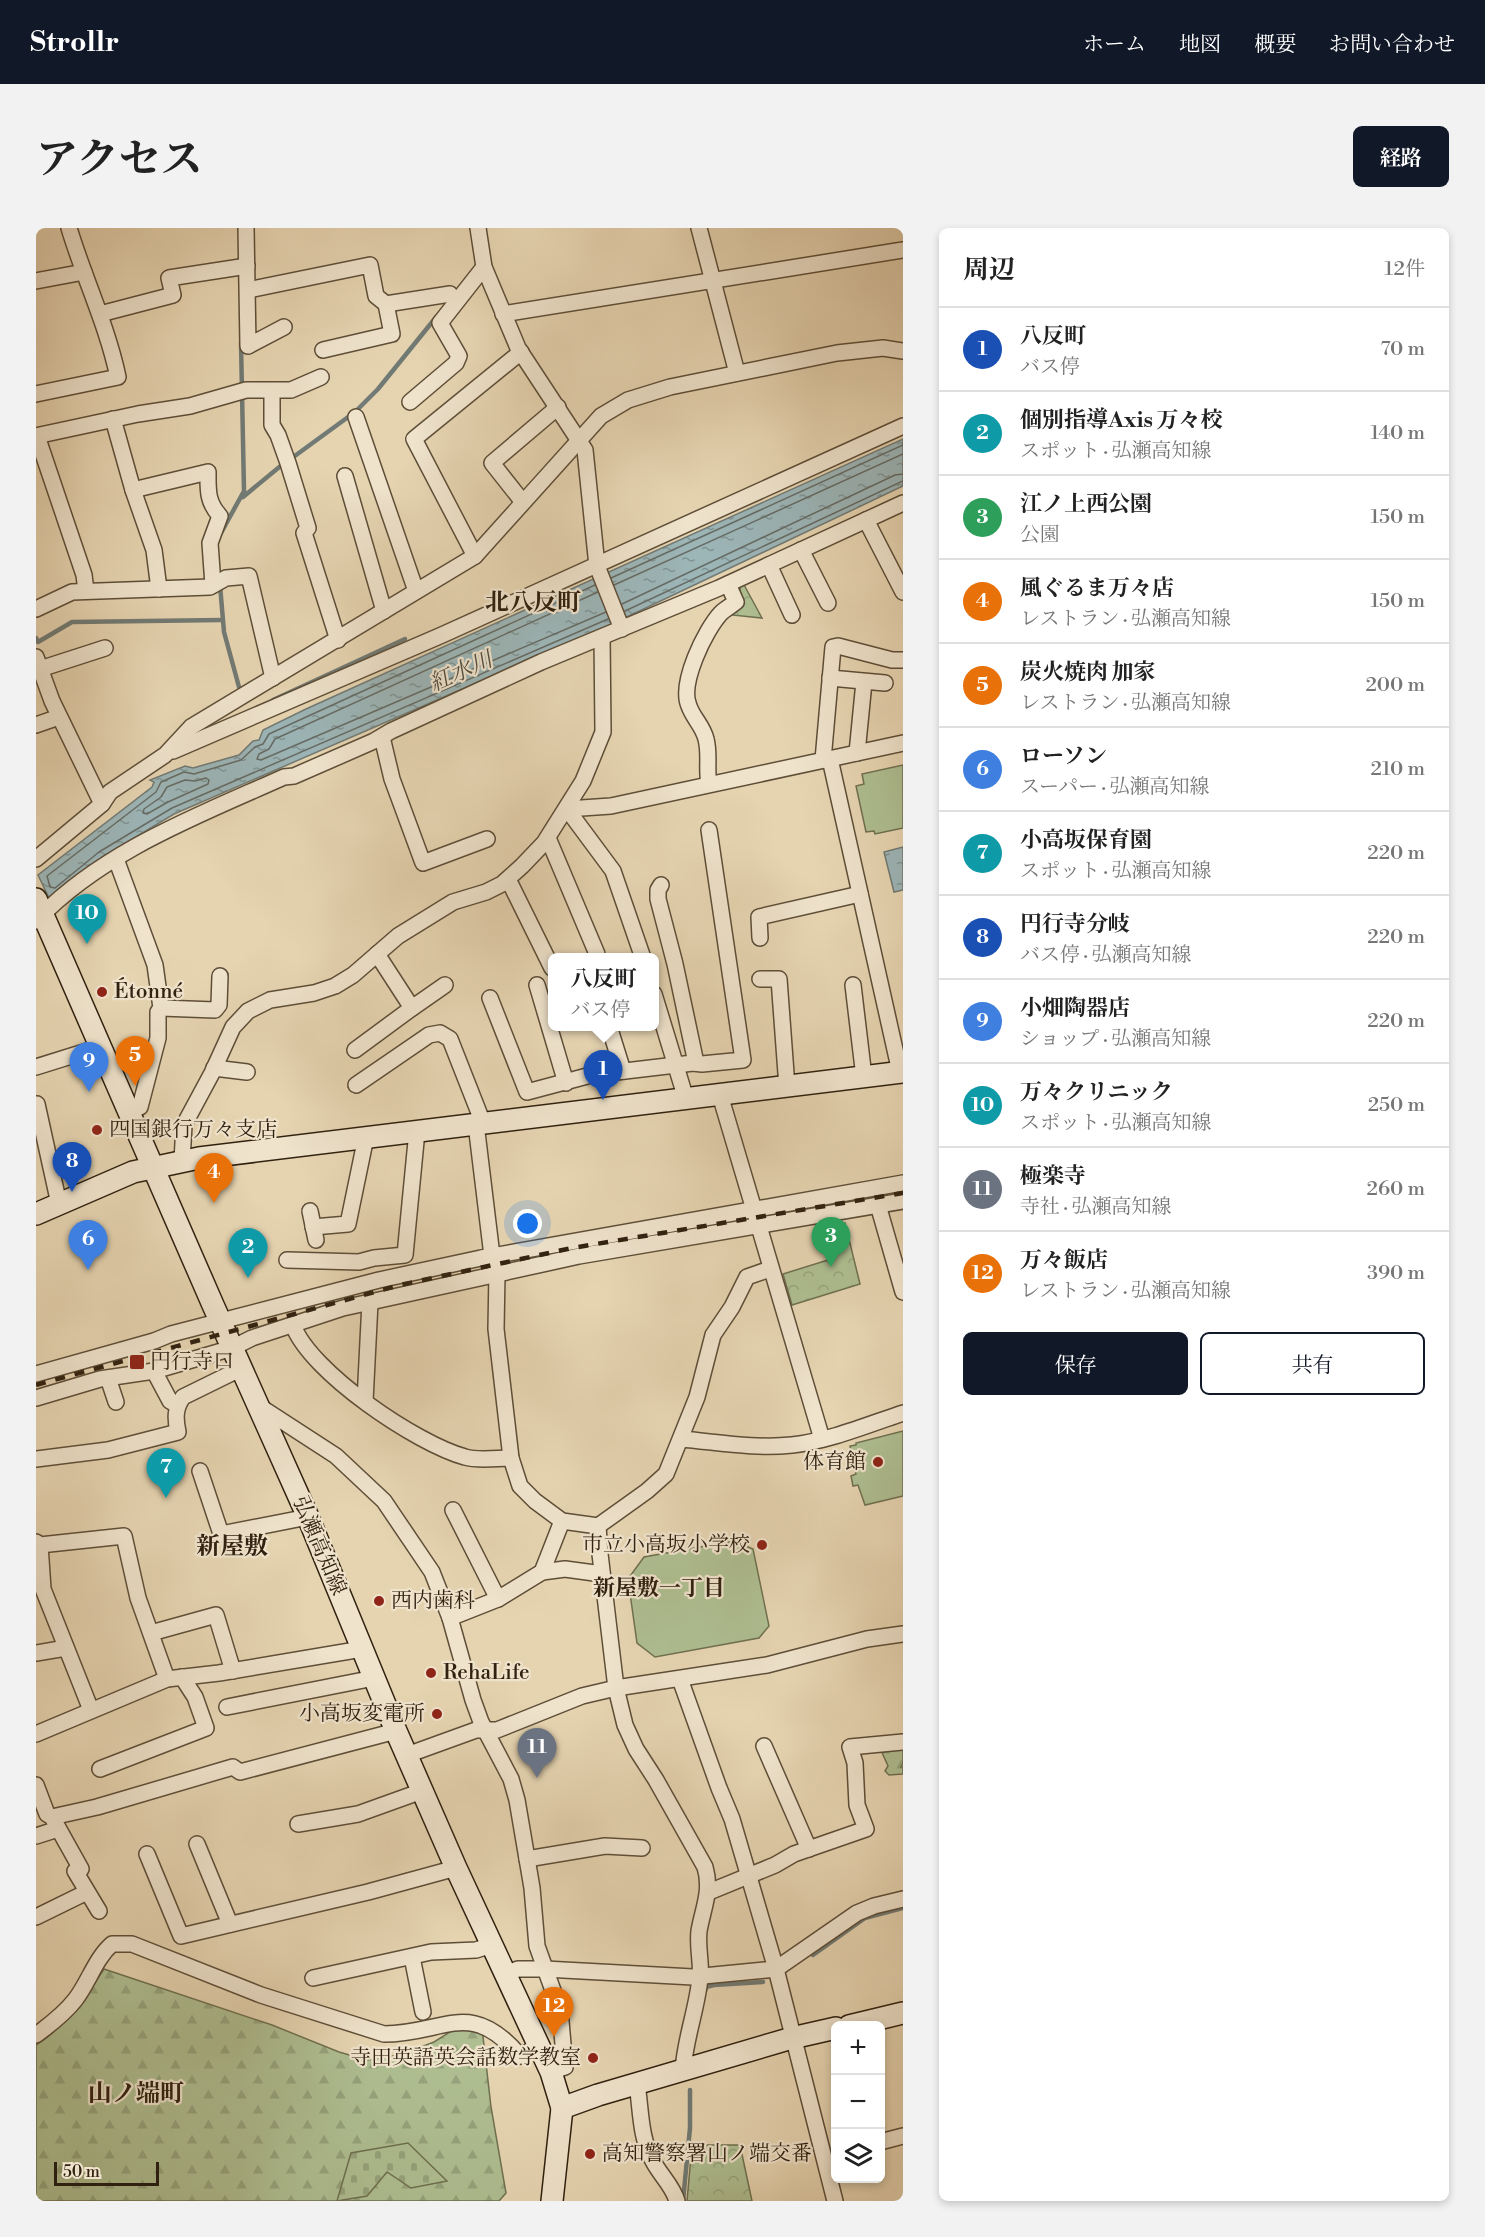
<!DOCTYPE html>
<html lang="ja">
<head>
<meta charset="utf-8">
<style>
  :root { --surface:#fff; --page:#f2f2f2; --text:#222; --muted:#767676; --line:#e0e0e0; --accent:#111827 }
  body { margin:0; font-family:"Libre Bodoni","Noto Serif JP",serif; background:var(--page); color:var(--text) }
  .controls { position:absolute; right:18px; bottom:18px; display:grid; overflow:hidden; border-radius:9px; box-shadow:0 3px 9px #0003 }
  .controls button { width:54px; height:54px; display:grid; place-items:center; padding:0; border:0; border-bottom:2px solid var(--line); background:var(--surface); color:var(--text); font:30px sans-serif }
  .scale { position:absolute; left:18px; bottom:15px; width:105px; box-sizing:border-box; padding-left:6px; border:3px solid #302110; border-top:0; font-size:16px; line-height:21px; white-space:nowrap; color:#302110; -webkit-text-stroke:4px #efe3cc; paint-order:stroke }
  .you { position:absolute; left:492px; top:996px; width:21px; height:21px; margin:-15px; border:4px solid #fff; border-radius:50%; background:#1a73e8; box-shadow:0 0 0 9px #1a73e833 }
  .badge { display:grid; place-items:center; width:39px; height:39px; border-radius:50%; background:var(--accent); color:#fff; font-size:20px; font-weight:700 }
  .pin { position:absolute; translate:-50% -50px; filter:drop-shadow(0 2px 3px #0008) }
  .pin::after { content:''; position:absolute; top:32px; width:21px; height:18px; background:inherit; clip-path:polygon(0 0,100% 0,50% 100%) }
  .popup { position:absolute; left:512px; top:725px; width:111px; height:78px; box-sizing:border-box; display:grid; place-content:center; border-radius:9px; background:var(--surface); filter:drop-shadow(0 2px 4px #0005); font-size:20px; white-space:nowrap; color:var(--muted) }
  .popup b { font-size:22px; color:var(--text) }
  .popup::after { content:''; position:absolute; left:50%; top:100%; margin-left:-12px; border:12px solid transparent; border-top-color:var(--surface) }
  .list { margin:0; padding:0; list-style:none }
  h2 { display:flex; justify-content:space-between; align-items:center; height:78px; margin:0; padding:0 24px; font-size:26px }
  h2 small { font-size:20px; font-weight:400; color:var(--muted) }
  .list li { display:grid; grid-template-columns:39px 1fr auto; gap:18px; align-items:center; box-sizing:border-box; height:84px; padding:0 24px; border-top:2px solid var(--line) }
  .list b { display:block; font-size:22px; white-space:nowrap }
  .list p { margin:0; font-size:20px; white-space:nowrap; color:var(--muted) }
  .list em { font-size:20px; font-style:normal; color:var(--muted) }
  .actions { display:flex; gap:12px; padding:18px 24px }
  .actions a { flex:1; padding:14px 0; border:2px solid var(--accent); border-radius:9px; text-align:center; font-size:21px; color:var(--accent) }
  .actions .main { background:var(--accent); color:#fff }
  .icon { flex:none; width:33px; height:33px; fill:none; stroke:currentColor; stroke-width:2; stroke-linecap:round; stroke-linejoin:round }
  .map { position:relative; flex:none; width:867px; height:1973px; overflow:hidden; border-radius:9px }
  header { display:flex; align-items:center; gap:36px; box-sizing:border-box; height:84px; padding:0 30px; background:var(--accent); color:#fff }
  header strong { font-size:28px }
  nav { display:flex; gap:33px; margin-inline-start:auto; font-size:21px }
  .intro { display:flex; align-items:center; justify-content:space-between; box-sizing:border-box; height:144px; padding:0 36px }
  h1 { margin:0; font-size:42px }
  .button { padding:15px 27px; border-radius:9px; background:var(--accent); color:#fff; font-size:21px; font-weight:700 }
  main { display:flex; gap:36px; padding:0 36px }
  aside { flex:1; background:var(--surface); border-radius:9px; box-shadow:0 3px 9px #0003 }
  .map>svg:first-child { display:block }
</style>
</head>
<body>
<header>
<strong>Strollr</strong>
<nav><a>ホーム</a><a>地図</a><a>概要</a><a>お問い合わせ</a></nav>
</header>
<div class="intro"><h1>アクセス</h1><a class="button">経路</a></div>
<main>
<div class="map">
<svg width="867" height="1973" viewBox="0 0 867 1973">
  <defs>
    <pattern id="forest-firs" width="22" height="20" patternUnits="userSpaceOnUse" patternTransform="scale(1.5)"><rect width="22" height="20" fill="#aebe91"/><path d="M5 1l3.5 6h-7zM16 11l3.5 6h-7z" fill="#96a37c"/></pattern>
    <pattern id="cemetery-stones" width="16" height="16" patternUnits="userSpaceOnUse" patternTransform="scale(1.5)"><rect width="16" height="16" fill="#aebe91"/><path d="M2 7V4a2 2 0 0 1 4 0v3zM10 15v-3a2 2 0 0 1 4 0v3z" fill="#96a37c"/></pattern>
    <pattern id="park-crowns" width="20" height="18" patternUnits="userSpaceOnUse" patternTransform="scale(1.5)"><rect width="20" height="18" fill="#aebe91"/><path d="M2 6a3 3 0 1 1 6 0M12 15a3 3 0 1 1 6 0" fill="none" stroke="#96a37c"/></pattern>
    <pattern id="water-ripples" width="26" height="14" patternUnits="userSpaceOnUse" patternTransform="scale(1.5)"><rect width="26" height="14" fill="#9cb5b7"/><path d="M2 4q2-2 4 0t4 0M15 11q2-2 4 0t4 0" fill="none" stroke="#809393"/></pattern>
  </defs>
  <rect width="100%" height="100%" fill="#e6d4b1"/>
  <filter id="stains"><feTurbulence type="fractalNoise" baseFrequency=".00333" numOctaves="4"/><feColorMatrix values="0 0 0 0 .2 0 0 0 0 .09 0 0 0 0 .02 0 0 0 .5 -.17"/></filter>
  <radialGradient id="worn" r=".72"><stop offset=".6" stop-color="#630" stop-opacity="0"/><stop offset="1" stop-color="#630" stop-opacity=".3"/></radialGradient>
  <!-- forest -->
  <g fill="url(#forest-firs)" stroke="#6f7050" stroke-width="1.5">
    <polygon points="867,1517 867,1535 865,1539 867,1539 867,1546 853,1547 849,1543 852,1538 844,1520"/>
    <path d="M68,1741L236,1797L303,1824L331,1832L364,1827L398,1814L425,1797L446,1800L455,1879L470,1965L463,1973H0V1817C30,1798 48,1771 68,1741Z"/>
  </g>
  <!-- cemetery -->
  <polygon fill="url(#cemetery-stones)" stroke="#6f7050" stroke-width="1.5" points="372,1915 411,1953 375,1960 351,1944 331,1968 301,1973 315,1925"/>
  <!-- park -->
  <g fill="url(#park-crowns)" stroke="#6f7050" stroke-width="1.5">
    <polygon points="707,355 726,390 696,387 708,375 704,363 704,356"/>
    <polygon points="809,995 824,1056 756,1077 747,1046 792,1032 783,1000"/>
    <polygon points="656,1917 704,1917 716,1973 651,1973"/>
  </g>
  <!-- pitch -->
  <g fill="#aebe91" stroke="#6f7050" stroke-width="1.5">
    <polygon points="867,537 867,600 839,606 838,603 830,604 820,558 828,556 826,546"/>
    <polygon points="867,1203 867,1268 829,1277 822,1257 817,1258 815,1248 820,1246 814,1218 820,1217 820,1215"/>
    <polygon points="698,1313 717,1321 733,1398 723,1410 619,1429 601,1415 592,1351 608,1329"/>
  </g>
  <!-- water -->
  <g fill="url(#water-ripples)" stroke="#717a74" stroke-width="1.5">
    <polygon points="867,211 867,258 574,397 138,586 66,629 14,672 2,647 116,559 118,554 114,552 149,538 157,540 203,527 217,513 223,512 227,502 270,481"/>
    <polygon points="867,619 867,662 858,664 848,624"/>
  </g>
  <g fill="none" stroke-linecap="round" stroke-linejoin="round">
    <!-- shore -->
    <g stroke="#666b64" stroke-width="1.5">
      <polyline points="575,350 867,217"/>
      <polyline points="559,357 233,506 227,516 219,519 205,532 158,546 148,544 125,554 120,564 11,648 14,659 19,660 63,624 136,580 572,391"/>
      <polyline points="578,357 867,226"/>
      <polyline points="562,364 239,511 233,521 223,526 221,531 225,532 570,384"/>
      <polyline points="586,376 859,247 867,246"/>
      <polyline points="589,383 867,253"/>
      <polygon points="170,550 173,552 172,556 132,574 111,586 107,585 108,581 125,569 131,559 149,552 159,553"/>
    </g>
    <!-- stream -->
    <g stroke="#717a74" stroke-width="4.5">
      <polyline points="256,230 319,184 342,161 401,88"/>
      <polyline points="207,269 247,236"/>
      <polyline points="185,305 208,263 205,115"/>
      <polyline points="184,357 188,404 203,459"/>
      <polyline points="0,410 2,414 36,394 186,392"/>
      <polyline points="237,472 369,411"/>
      <polyline points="777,1727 829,1690 867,1680"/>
      <polyline points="669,1763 670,1759 678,1757 727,1754"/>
      <polyline points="647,1973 654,1900 654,1862"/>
    </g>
    <defs>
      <g id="street">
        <polyline points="210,0 212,118 248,99"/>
        <polyline points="442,0 448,39 482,120 549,222 561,338 586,401"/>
        <polyline points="663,0 701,145"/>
        <polyline points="0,53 48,44"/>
        <polyline points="212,62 334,37 340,68 350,76 414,66"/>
        <polyline points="64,86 137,67 133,50 211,38"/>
        <polyline points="467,86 867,22"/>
        <polyline points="287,122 356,106 350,76"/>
        <polyline points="236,163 236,197 242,207 252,235 272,300 268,305 302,412"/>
        <path d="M0,166L82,149C71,97 48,50 33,0"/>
        <polyline points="374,174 420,135 423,128 404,95 448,39"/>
        <polyline points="320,189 380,363"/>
        <polyline points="77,191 97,262 118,322 123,361"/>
        <polyline points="0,208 102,186 154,178 210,162 255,162 285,149"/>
        <polyline points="1,208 48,347 50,363"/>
        <polyline points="309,248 348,383"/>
        <path d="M97,262L172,244C172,262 171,274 184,288L174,315L177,357"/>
        <polyline points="486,273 456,235 522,179"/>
        <polyline points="830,292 867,364"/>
        <polyline points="765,322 792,375"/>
        <polyline points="439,328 378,211 485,124"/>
        <polyline points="733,337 756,387"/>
        <polyline points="0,381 36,364 174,359 190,350 213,348 237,450"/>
        <polyline points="0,429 16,473 66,576"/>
        <polyline points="4,441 69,420"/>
        <polyline points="794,450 849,455"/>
        <polyline points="0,497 23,489"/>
        <polyline points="346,509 356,551 387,635 451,611"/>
        <polyline points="137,523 406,407 867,198"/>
        <polyline points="821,525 828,454"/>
        <polyline points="794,531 864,844"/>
        <polyline points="787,532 797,419 802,418 856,432 867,432"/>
        <path d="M673,556C670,541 674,526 670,511C667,498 657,490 653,478C643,456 669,402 685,385C689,381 695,378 700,374L692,356"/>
        <polyline points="531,581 575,578 867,515"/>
        <polyline points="531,581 577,643 607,730"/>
        <polyline points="512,610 561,726"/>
        <polyline points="0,631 66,576 74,564 129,527 155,499 439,328 565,188 592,172 634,159 801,125 847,120 867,123"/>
        <polyline points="80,631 119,737 125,780 122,784 122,810 104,879 93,884"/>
        <polyline points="471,652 475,657 516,740"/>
        <polyline points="625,657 622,662 622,671 639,736 660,835"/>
        <path d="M0,693C67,623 161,588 248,549L258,548L338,513L355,503L505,434L683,360L867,275"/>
        <polyline points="724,710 723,689 824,666"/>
        <polyline points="724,751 743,751 751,859"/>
        <polyline points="501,757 530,855"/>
        <polyline points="817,757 828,849"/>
        <polyline points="618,766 650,871"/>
        <polyline points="454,770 491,864 555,847 657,835 666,836 707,832 673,602"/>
        <polyline points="125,780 179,782 183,777 184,748"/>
        <polyline points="376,780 409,757"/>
        <polyline points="573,798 587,843"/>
        <polyline points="319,822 376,780 341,726"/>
        <polyline points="0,839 64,819"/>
        <polyline points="178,840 211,844"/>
        <polyline points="320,857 393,807 404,805 414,811 447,895"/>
        <polyline points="684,867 786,1211"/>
        <polyline points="1,876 23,976"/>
        <polyline points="440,896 456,1028 461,1045 460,1101 475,1230 484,1258 499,1273 526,1293 562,1298 611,1263 630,1246 661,1169 677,1107 696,1079 711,1049 734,1041"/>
        <polyline points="146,933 148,897 176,845 197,799 212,783 234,772 278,765 299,758 317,747 362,708 417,674 450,664 466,656 486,638 508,615 547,553 567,504 566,409"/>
        <polyline points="842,977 867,1064"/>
        <polyline points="274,983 280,1012"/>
        <polyline points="277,999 312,996 330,909"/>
        <polyline points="251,1032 323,1034 338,1030 369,1027 381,903"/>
        <path d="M257,1097C274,1144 381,1216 429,1229C442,1233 461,1230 475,1230"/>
        <polyline points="118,1143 134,1173 141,1177"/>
        <polyline points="0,1146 118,1113 135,1106 343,1052 445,1030 867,955"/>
        <polyline points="72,1150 80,1174"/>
        <polyline points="0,1170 64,1151 118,1143 196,1120 216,1110 307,1080 543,1028 867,973"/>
        <polyline points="329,1173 334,1074"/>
        <polyline points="223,1178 300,1228 348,1273 396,1344 414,1390 437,1472 445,1494 475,1551 481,1572 496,1660 501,1718 524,1782 529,1839 515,1844"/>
        <path d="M645,1211C681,1214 719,1221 756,1217C793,1213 831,1197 867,1185"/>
        <path d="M0,1231L72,1222L142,1204C139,1190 139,1180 147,1169L206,1140"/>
        <polyline points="164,1243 185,1306 272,1289"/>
        <polyline points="417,1282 462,1371"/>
        <path d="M562,1298L564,1326L580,1460L589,1497L600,1521L620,1552L669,1639C676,1663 667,1680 663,1703C661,1720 666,1736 664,1750C661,1781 649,1811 647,1842"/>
        <polyline points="0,1314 4,1317 88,1308 102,1370 131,1451"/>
        <polyline points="4,1317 7,1361 55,1482"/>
        <polyline points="506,1344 529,1341 566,1346"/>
        <polyline points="414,1390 462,1371 506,1344 526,1293"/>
        <polyline points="115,1405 180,1387 197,1443"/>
        <polyline points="0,1425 30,1420"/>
        <polyline points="644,1451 683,1560 696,1591 740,1741 799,1973"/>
        <polyline points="191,1479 338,1450"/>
        <polyline points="0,1506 131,1451 183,1445 326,1421"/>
        <polyline points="728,1518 773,1621"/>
        <polyline points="371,1527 440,1502 461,1502 546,1468 580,1460 731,1437 831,1411 867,1406"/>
        <polyline points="64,1541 170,1500 159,1469 146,1449"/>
        <polyline points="0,1557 11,1586 16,1589 45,1641 39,1643 63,1683"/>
        <polyline points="16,1589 61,1579 197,1539 204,1544 360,1503"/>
        <polyline points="262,1596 322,1586 386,1563"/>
        <polyline points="0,1608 22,1601"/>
        <polyline points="161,1616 194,1696"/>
        <polyline points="111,1626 145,1708 332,1664 420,1640"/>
        <polyline points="491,1631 569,1618 606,1620"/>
        <polyline points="673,1664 739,1637 758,1626 830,1601 821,1577 819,1535 814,1519 867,1514"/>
        <polyline points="0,1689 51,1664"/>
        <polyline points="376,1729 387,1784"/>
        <polyline points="469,1746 482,1741 509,1741 657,1749 740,1741 821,1685 838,1678 867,1671"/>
        <polyline points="277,1750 395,1724 440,1722 456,1717"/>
        <path d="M0,1807C15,1796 28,1786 39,1772C53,1754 59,1731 76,1716H96L225,1767L348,1806C409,1806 434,1769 484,1828L503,1819"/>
        <path d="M601,1856C605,1882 604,1910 617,1933C624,1947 637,1958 641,1973"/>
        <polyline points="844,1914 867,1908"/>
      </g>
      <g id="secondary">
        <polyline points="0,671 177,1077 272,1289 360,1503 420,1640 515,1844 526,1880 516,1973"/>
        <polyline points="0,986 97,944 163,930 867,844"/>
        <polyline points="813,1798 867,1785"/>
        <polyline points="526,1880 562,1867 756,1810 800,1800"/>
      </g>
    </defs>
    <!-- street casing -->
    <use href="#street" stroke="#5e4e38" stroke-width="18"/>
    <!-- secondary casing -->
    <use href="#secondary" stroke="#302110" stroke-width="24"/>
    <!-- street -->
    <use href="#street" stroke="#efe3cc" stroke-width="15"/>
    <!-- secondary -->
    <use href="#secondary" stroke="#efe3cc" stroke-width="21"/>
    <!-- rail -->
    <polyline stroke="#302110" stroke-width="4.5" stroke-dasharray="10 10" stroke-linecap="butt" points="0,1157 364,1057 536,1020 867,965"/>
  </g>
  <!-- markers -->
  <g fill="#8f2418" stroke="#efe3cc" stroke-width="2">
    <circle cx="66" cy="764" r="6"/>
    <circle cx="61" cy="902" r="6"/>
    <rect x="93" y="1126" width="16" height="16" rx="3"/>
    <circle cx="842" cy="1234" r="6"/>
    <circle cx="726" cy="1317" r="6"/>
    <circle cx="343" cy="1373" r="6"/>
    <circle cx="395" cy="1445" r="6"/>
    <circle cx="401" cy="1486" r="6"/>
    <circle cx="557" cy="1830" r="6"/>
    <circle cx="554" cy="1926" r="6"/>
  </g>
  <g text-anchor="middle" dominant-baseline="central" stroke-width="4.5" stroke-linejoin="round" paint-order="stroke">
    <!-- poi labels -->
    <g font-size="21" fill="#302110" stroke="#efe3cc" text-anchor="start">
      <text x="78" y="764">Étonné</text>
      <text x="73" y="902">四国銀行万々支店</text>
      <text x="114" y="1134">円行寺口</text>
      <text x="830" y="1234" text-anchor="end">体育館</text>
      <text x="714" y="1317" text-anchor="end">市立小高坂小学校</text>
      <text x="355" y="1373">西内歯科</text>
      <text x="407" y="1445">RehaLife</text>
      <text x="389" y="1486" text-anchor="end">小高坂変電所</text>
      <text x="545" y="1830" text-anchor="end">寺田英語英会話数学教室</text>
      <text x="566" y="1926">高知警察署山ノ端交番</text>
    </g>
    <!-- street labels -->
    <g font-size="21" fill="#302110" stroke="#efe3cc">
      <text transform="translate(283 1318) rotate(67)">弘瀬高知線</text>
    </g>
    <!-- water labels -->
    <g font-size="22" font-style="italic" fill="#504d42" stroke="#efe3cc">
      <text transform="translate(425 444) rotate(-24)">紅水川</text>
    </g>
    <!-- neighbourhood labels -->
    <g font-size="22" font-weight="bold" fill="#302110" stroke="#efe3cc">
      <text x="623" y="1360">新屋敷一丁目</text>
    </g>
    <!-- quarter labels -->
    <g font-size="24" font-weight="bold" fill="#302110" stroke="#efe3cc">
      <text x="497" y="375">北八反町</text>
      <text x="196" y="1319">新屋敷</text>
      <text x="100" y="1866">山ノ端町</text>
    </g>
  </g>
  <rect width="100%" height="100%" filter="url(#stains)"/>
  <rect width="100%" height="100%" fill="url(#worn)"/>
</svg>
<div class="controls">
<button>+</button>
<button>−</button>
<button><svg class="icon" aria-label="layers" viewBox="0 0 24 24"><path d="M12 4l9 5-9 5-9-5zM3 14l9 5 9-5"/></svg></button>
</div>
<div class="scale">50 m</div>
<div class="you"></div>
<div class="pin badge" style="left:567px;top:872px;background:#1a4fb4">1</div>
<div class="popup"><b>八反町</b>バス停</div>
<div class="pin badge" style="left:212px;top:1050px;background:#0f9aa8">2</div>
<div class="pin badge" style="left:795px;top:1039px;background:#2e9e5b">3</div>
<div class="pin badge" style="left:178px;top:975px;background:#e8710a">4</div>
<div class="pin badge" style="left:99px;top:858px;background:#e8710a">5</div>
<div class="pin badge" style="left:52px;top:1042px;background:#3f7fe0">6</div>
<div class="pin badge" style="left:130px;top:1270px;background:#0f9aa8">7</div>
<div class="pin badge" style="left:36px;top:964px;background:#1a4fb4">8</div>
<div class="pin badge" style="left:53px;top:864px;background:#3f7fe0">9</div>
<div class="pin badge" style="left:51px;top:716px;background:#0f9aa8">10</div>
<div class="pin badge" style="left:501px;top:1550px;background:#6b7280">11</div>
<div class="pin badge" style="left:518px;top:1809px;background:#e8710a">12</div>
</div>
<aside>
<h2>周辺<small>12件</small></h2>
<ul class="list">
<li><span class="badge" style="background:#1a4fb4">1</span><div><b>八反町</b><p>バス停</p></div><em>70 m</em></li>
<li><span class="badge" style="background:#0f9aa8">2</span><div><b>個別指導Axis 万々校</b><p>スポット · 弘瀬高知線</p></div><em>140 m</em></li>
<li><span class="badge" style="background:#2e9e5b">3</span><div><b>江ノ上西公園</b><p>公園</p></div><em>150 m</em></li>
<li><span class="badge" style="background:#e8710a">4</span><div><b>風ぐるま万々店</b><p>レストラン · 弘瀬高知線</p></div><em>150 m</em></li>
<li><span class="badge" style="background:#e8710a">5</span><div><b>炭火焼肉 加家</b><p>レストラン · 弘瀬高知線</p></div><em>200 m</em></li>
<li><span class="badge" style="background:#3f7fe0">6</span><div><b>ローソン</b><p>スーパー · 弘瀬高知線</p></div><em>210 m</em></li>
<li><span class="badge" style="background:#0f9aa8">7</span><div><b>小高坂保育園</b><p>スポット · 弘瀬高知線</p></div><em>220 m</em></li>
<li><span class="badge" style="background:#1a4fb4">8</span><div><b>円行寺分岐</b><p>バス停 · 弘瀬高知線</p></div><em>220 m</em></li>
<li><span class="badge" style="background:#3f7fe0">9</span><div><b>小畑陶器店</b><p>ショップ · 弘瀬高知線</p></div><em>220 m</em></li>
<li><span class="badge" style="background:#0f9aa8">10</span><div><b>万々クリニック</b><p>スポット · 弘瀬高知線</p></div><em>250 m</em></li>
<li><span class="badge" style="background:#6b7280">11</span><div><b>極楽寺</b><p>寺社 · 弘瀬高知線</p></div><em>260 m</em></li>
<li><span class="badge" style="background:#e8710a">12</span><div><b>万々飯店</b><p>レストラン · 弘瀬高知線</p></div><em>390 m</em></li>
</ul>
<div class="actions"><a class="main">保存</a><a>共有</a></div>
</aside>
</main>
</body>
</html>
